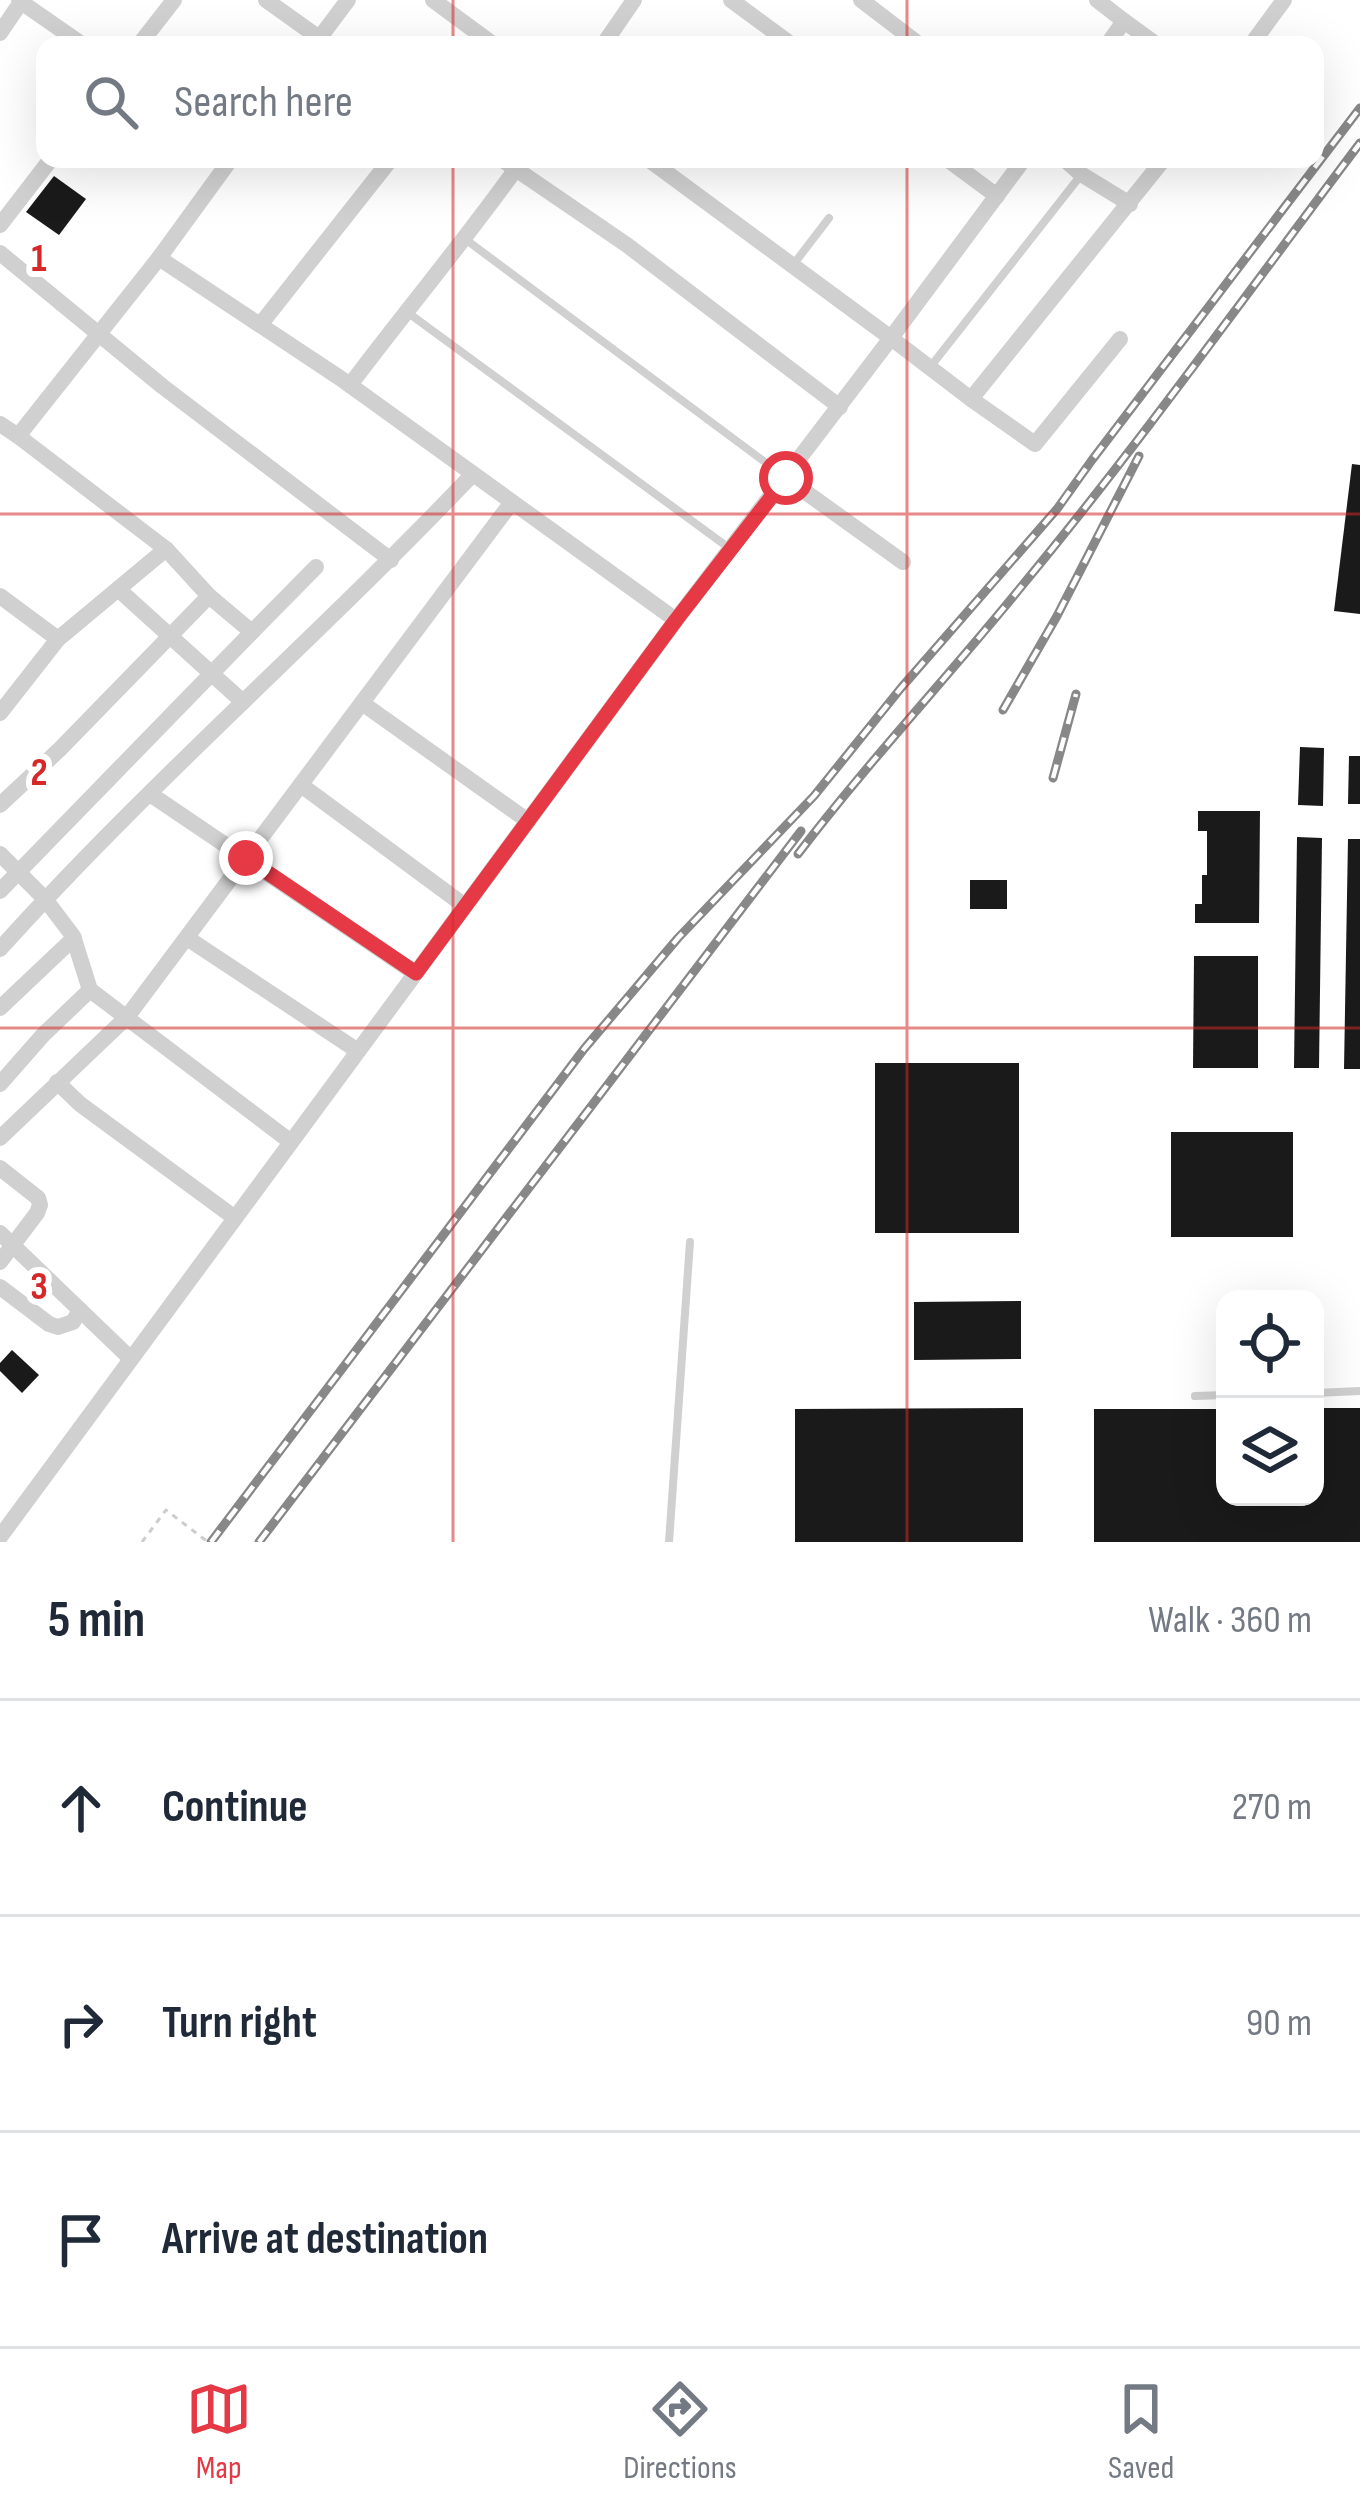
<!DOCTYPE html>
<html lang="en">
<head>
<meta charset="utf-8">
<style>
  :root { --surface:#fff; --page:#f2f2f3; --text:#1f2937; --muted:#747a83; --line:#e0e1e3; --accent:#e63946 }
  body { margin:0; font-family:"Sofia Sans Condensed",sans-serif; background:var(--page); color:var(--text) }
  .controls { position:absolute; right:36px; bottom:36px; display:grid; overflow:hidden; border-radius:24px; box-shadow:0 12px 48px #0002 }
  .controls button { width:108px; height:108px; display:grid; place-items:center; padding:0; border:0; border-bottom:3px solid var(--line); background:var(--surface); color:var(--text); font:60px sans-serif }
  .stop { position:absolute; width:36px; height:36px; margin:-27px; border:9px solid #e63946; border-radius:50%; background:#fff }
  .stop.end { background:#e63946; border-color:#fff; box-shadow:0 3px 12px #0008 }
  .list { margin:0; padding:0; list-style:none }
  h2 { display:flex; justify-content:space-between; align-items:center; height:156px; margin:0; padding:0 48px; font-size:51px }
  h2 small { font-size:39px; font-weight:400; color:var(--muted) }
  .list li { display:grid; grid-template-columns:78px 1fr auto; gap:36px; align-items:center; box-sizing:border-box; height:216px; padding:0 48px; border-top:3px solid var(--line) }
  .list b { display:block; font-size:45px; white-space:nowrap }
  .list em { font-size:39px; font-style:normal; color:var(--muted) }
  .icon { flex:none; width:66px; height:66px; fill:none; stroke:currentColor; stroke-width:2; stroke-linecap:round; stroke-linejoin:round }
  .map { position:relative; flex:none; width:1360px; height:1542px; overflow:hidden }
  .search { position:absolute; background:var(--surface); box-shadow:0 12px 48px #0002; left:36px; right:36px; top:36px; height:132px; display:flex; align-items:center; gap:30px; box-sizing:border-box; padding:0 42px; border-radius:24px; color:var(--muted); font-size:45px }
  .sheet { height:804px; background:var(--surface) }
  nav { display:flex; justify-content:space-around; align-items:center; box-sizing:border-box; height:168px; border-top:3px solid var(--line); background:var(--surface); font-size:33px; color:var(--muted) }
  nav a { display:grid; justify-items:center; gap:6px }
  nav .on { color:var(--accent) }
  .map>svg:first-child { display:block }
</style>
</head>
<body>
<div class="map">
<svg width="1360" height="1542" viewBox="0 0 1360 1542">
  <rect width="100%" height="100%" fill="#fff"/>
  <!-- building -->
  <g fill="#1a1a1a">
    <polygon points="54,176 86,199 59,235 26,212"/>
    <polygon points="1352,464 1360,465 1360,614 1334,611"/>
    <polygon points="1300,747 1324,748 1323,806 1298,805"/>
    <polygon points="1349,756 1360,756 1360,804 1348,804"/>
    <polygon points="1198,811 1260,811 1259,923 1195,923 1195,904 1202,904 1202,875 1207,875 1207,831 1198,831"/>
    <polygon points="1297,837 1322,838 1319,1068 1294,1068"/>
    <polygon points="1348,839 1360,839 1360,1069 1344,1069"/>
    <rect x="970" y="880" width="37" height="29"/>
    <polygon points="1194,956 1258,956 1258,1068 1193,1068"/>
    <rect x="875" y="1063" width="144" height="170"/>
    <rect x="1171" y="1132" width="122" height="105"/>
    <polygon points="1021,1301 1021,1359 914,1360 914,1302"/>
    <polygon points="12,1350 39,1375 22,1393 0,1371 0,1363"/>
    <polygon points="1023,1408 1023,1542 795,1542 795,1409"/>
    <polygon points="1315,1408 1360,1408 1360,1542 1094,1542 1094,1409 1225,1409 1225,1497 1315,1497"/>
  </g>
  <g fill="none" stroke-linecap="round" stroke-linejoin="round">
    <!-- path -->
    <polyline stroke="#cdcdcd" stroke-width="3" stroke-dasharray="6 6" stroke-linecap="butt" points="142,1542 166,1510 208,1542"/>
    <!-- lane -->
    <g stroke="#d0d0d0" stroke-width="8">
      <polyline points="465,239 785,477"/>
      <polyline points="793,265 829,218"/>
      <polyline points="407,312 729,548"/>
      <polyline points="931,366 1081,175"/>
      <polyline points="1315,1393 1360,1391"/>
      <polyline points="1195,1396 1225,1395"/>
      <polyline points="669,1542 690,1242"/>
    </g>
    <!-- street -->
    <g stroke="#d0d0d0" stroke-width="16">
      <polyline points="266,0 329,45"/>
      <polyline points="433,0 494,45"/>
      <polyline points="731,0 792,45"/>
      <polyline points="861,0 920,45"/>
      <polyline points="1097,0 1124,21 1107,45"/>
      <polyline points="21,2 83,45"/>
      <polyline points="1124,21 1157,45"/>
      <polyline points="0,33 21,2 19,0"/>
      <polyline points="315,44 348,0"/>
      <polyline points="139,45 174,0"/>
      <polyline points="603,45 634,0"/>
      <polyline points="1251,45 1284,0"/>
      <polyline points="231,159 159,258 340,378 676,620"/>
      <polyline points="501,159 627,245 840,407"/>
      <polyline points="947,159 997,196"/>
      <polyline points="1024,159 891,338 971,399 1164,159"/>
      <polyline points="1064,159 1081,174 1130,204"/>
      <polyline points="0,225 51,159"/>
      <polyline points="0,253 162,386 391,560"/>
      <polyline points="260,325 391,159"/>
      <path d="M350,385C407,309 468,237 523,159"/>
      <polyline points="971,399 1035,444 1120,339"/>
      <polyline points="0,424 18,436 159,258"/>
      <polyline points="786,478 903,562"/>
      <polyline points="166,549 209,596 252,632 316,567"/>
      <polyline points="118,589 243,702"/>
      <polyline points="0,596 58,639 166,549 18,436"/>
      <polyline points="362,703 528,821"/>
      <polyline points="0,713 58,639"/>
      <polyline points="301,785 465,906"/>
      <polyline points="150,794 415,973"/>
      <polyline points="0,805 60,749 209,596"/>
      <polyline points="0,854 45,899 73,936 90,990 291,1142"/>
      <polyline points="0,891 252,632"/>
      <polyline points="187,938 358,1051"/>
      <path d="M0,949C149,783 319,636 473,474"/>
      <polyline points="0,1008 74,938"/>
      <polyline points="57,1082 80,1104 235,1218"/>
      <polyline points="0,1084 43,1035 90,990"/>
      <polyline points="0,1138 127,1017 512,502"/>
      <polyline points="0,1168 38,1198 40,1205 37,1213 0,1262"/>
      <polyline points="0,1233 80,1310 73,1322 58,1327 49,1324 0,1287"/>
      <polyline points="80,1310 131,1359"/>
      <polyline points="0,1537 676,620 891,338 648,159"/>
    </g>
    <defs>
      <g id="rail">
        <polyline points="1003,710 1057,616 1139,456"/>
        <polyline points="1053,778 1076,694"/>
        <path d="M798,854C868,762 948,677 1021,587C1140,443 1248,292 1360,143"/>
        <polyline points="211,1542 584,1049 678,938 814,796 901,688 1057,509 1092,460 1360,108"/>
        <polyline points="259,1542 801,831"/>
      </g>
    </defs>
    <!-- rail casing -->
    <use href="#rail" stroke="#888" stroke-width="9"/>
    <!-- rail -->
    <use href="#rail" stroke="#fff" stroke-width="4.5" stroke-dasharray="14" stroke-linecap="butt"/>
  </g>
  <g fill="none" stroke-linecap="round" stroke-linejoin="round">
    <!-- route -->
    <polyline stroke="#e63946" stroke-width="15" points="246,858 416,973 676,620 786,478"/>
  </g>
  <!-- grid -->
  <path fill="none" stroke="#d62828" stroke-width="3" stroke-opacity="0.55" d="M453,0V45M907,0V45M453,159V1542M907,159V1542M0,514H1360M0,1028H1360"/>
  <g font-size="39" text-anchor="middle" font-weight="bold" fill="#d62828" stroke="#fff" stroke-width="12" stroke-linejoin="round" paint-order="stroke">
    <text x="39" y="271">1</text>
    <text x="39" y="785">2</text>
    <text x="39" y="1299">3</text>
  </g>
</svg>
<div class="controls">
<button><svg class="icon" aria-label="locate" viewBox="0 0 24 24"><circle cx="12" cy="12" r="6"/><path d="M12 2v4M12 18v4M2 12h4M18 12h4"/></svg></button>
<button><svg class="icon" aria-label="layers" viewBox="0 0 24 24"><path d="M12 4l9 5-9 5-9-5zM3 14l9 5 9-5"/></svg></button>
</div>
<div class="stop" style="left:786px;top:478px"></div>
<div class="stop end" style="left:246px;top:858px"></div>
<div class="search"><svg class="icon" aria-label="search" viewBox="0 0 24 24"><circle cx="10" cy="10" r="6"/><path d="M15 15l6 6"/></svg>Search here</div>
</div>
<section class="sheet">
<h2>5 min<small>Walk · 360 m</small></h2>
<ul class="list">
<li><svg class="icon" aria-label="ahead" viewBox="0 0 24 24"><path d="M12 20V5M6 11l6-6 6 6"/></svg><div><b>Continue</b></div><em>270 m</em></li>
<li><svg class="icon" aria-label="right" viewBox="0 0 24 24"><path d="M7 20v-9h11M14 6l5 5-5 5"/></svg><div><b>Turn right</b></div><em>90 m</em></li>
<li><svg class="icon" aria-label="arrive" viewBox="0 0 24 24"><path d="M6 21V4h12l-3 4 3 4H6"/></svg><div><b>Arrive at destination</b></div></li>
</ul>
</section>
<nav>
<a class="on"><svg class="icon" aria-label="map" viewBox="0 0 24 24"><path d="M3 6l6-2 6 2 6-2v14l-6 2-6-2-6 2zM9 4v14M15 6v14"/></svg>Map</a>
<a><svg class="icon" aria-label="directions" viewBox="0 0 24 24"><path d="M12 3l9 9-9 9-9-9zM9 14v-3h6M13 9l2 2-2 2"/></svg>Directions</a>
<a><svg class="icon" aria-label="saved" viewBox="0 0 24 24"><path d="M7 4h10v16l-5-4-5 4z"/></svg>Saved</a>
</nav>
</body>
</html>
